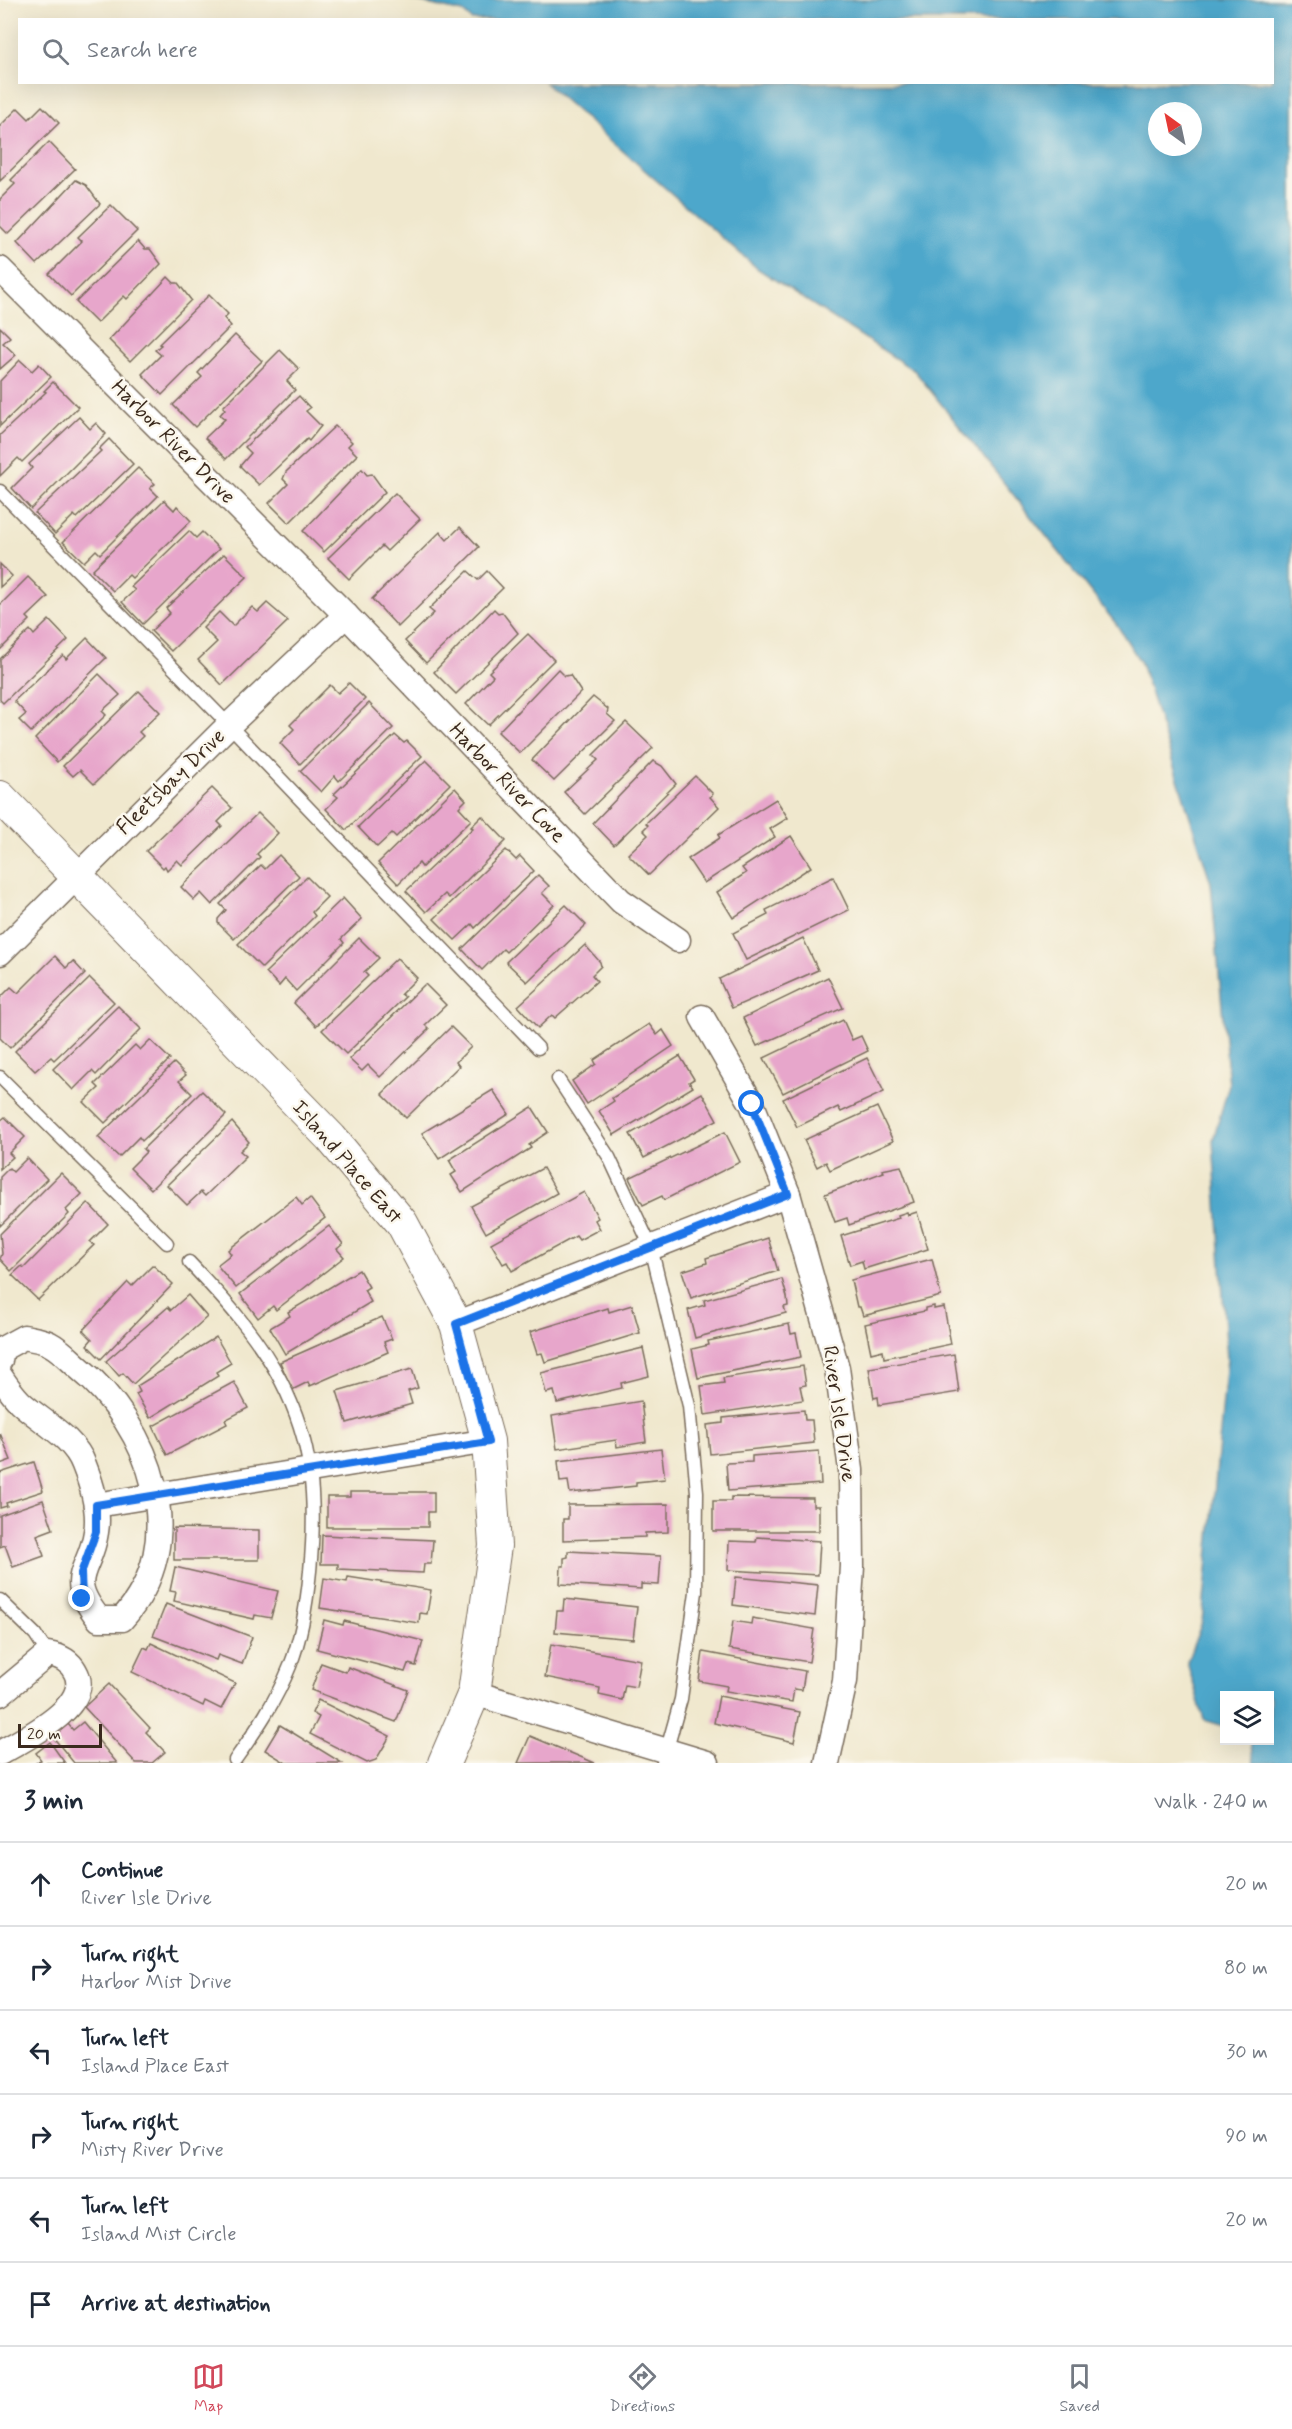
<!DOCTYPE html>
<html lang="en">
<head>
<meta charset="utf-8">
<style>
  :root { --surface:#fff; --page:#f2f2f3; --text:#1f2937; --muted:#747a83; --line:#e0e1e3; --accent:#d1495b }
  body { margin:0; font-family:Mynerve,sans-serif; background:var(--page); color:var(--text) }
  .controls { position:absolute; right:18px; bottom:18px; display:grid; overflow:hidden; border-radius:0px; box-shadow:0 6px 24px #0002 }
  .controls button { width:54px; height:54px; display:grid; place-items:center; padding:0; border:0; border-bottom:2px solid var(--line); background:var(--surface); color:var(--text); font:30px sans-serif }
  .compass { position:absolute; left:1148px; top:102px; width:54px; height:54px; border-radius:50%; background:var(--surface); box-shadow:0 6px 24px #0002; rotate:327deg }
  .scale { position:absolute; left:18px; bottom:15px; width:84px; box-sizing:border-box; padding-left:6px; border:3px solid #3b2a1e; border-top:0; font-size:16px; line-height:21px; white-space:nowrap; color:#3b2a1e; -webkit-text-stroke:4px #fbf7ec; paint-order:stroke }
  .stop { position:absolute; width:18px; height:18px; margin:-14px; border:4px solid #1a73e8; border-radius:50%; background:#fff }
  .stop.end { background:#1a73e8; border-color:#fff; box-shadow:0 2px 6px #0008 }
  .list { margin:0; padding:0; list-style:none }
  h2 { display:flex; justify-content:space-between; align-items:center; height:78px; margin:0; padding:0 24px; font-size:26px }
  h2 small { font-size:20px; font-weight:400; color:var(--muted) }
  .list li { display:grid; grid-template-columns:39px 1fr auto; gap:18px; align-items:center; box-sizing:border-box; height:84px; padding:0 24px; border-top:2px solid var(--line) }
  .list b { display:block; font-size:22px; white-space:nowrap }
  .list p { margin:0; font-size:20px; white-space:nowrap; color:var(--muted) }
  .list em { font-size:20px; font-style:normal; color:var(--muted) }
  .icon { flex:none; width:33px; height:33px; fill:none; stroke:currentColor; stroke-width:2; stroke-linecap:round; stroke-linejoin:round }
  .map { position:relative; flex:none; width:1292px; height:1763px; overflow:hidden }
  .search { position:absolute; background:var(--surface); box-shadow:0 6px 24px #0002; left:18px; right:18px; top:18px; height:66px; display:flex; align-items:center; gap:15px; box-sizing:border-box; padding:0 21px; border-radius:0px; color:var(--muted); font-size:22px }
  .sheet { height:582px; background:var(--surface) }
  nav { display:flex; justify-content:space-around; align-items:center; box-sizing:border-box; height:84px; border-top:2px solid var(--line); background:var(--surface); font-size:16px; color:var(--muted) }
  nav a { display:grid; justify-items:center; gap:3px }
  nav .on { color:var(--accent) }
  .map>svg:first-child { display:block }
</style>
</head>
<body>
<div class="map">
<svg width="1292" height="1763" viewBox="0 0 1292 1763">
  <rect width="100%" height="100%" fill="#fbf7ec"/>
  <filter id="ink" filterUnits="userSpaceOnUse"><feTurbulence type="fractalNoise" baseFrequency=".0167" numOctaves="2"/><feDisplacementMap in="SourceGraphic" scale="12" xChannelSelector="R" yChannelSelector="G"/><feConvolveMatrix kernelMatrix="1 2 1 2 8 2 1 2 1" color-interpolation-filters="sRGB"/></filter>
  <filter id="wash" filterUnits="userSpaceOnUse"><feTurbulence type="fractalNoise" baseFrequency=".008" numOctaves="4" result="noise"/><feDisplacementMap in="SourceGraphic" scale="24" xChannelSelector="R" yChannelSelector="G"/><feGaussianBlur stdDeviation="1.35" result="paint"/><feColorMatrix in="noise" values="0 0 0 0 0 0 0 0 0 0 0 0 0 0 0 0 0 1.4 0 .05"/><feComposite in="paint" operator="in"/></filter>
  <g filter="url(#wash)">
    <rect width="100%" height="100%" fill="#f0e8ce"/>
    <!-- water -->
    <path fill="#4da7cb" stroke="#446874" stroke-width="1.5" fill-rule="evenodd" d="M410,0H1292V1763H1254L1250,1741L1270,1740V1696H1224V1726L1204,1720L1187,1662L1202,1622L1227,1359L1213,1140L1229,1085L1211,883L1141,663L1117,625L915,371L758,269L545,83L1272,82V20H472L463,12ZM1157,111H1193V147H1157Z"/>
    <g id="blocks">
      <!-- building -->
      <g fill="#e7a6cb">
        <polygon points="42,106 59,123 0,181 0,126 18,108 29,119"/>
        <polygon points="49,142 75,169 8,234 0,226 0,199 15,184 11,180"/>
        <polygon points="76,180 86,185 100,204 37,264 17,243"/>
        <polygon points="111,205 137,231 71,296 49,274 82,241 78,237"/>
        <polygon points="138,241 145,249 150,249 161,264 127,299 124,296 97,323 76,302"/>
        <polygon points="168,277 174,283 178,283 191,300 130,361 109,340"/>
        <polygon points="209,295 228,314 224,318 231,326 162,395 142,374 161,355 155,350 161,345 159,344"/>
        <polygon points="0,327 10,337 3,343 16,355 0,369"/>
        <polygon points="235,335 262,361 195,427 173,405 202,377 198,373"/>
        <polygon points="280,350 299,369 287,381 295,390 226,459 205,438 225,419 220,415 225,409 223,407"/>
        <polygon points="20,360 32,371 39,364 51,377 0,426 0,381"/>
        <polygon points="53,382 78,407 22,462 18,458 0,476 0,435 46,392 44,391"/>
        <polygon points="299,396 310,408 306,411 321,426 309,441 307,439 259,485 240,466 251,453 245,447"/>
        <polygon points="79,417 90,429 96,423 106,434 31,509 12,488 32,468 29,464"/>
        <polygon points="335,426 352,442 348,446 357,455 289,523 269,503 288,484 283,479 286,472"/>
        <polygon points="109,439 133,464 77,518 74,515 55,534 35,513 101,451 99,449"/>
        <polygon points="138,468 155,484 150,488 158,496 100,554 96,550 84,562 63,542"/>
        <polygon points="362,469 367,475 372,474 385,492 324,552 303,531"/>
        <polygon points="395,493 420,519 387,551 382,546 349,579 328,558"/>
        <polygon points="164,500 174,510 177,506 191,521 132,578 129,575 113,591 92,570"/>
        <polygon points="460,527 479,547 398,627 372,599 440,532 447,540"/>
        <polygon points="189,531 196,538 202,532 219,549 143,624 122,602 135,590 131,587"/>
        <polygon points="224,554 247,577 171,651 151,631 170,613 166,608"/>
        <polygon points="0,564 12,576 0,587"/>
        <polygon points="468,571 478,580 487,571 503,588 426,663 405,641 434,613 429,609"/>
        <polygon points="28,577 48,597 27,617 30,620 0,650 0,605"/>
        <polygon points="267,603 288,621 222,685 198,660 217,642 203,628 219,612 233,626 252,607 258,612"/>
        <polygon points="494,609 498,613 502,612 518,633 456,694 434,672"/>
        <polygon points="49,620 68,640 3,703 0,700 0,659 30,630 34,635"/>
        <polygon points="528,634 554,660 488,725 466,704 493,676 489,672"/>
        <polygon points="87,638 106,658 31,732 19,720 26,714 14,701 63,655 66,659"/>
        <polygon points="558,669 565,676 570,675 581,692 520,753 498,732"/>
        <polygon points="99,674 120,695 102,711 106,715 57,762 35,739"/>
        <polygon points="349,683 365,699 300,764 280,743 294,729 290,725 330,685 338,693"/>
        <polygon points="139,691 160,712 139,732 143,736 94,784 80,770 73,776 63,766"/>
        <polygon points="593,697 608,709 607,714 615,721 554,781 532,760"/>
        <polygon points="369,703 393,728 339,781 335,776 321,792 300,771"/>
        <polygon points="626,722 653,748 585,814 564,792 598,760 593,755"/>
        <polygon points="395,735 404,743 407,741 422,756 346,830 326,809 338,797 334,794"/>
        <polygon points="426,760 450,784 396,837 392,833 377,847 358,827"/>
        <polygon points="653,761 662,766 676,784 614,845 593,823"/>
        <polygon points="695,776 713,794 710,797 719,807 649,875 628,854 648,835 643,830 648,825 646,823"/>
        <polygon points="212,788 232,808 218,822 222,826 182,865 177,860 167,870 165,866 163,868 146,851"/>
        <polygon points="455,788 466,800 459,807 471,820 422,867 419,863 398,884 378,863"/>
        <polygon points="776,799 788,818 770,829 775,837 704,883 688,859 720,838 718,835"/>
        <polygon points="258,813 278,833 257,854 260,857 212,905 201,893 194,900 181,887"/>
        <polygon points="482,816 506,841 449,898 445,894 426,912 406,891 473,828 471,827"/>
        <polygon points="791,836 811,867 733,918 717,892 746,873 742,868"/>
        <polygon points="506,850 516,860 520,856 534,871 475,928 472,924 455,940 434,919"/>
        <polygon points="279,855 299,876 234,939 218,923 218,919 226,910 220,904 261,865 265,869"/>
        <polygon points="538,875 549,886 542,893 554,905 506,952 503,949 482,970 462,949"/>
        <polygon points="307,877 327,897 312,912 315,916 262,968 238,944"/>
        <polygon points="833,877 849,910 746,960 733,933 768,915 766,910"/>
        <polygon points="343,898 362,919 341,939 344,943 296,991 285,979 279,986 266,972"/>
        <polygon points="566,905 586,925 527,982 506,962"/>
        <polygon points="359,938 379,958 364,972 368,976 316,1026 294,1003"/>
        <polygon points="803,938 818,970 732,1008 719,979"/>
        <polygon points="585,945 600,962 601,966 592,975 597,981 555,1018 552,1015 538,1028 518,1006"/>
        <polygon points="55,956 66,968 73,961 85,974 10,1048 0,1038 0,998 11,987 18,993"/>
        <polygon points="397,958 417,978 401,994 405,997 346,1054 322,1030"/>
        <polygon points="828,977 843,1008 757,1046 743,1018"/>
        <polygon points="90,978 114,1002 54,1060 51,1057 35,1071 15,1051"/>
        <polygon points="425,984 446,1005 425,1025 429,1029 380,1077 368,1065 362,1071 349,1059"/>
        <polygon points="118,1006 141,1029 96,1075 92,1071 73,1090 53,1069"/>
        <polygon points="843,1020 852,1040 861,1036 868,1051 783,1093 764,1058"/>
        <polygon points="649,1024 657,1035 663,1030 673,1046 587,1104 572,1081 596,1064 594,1060"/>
        <polygon points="451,1027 471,1047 456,1062 459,1066 406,1118 382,1094"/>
        <polygon points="150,1040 170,1059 105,1123 84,1102 99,1088 95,1084 135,1045 140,1050"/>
        <polygon points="680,1056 694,1079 689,1082 693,1087 614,1135 599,1111 614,1101 612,1098"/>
        <polygon points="867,1058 884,1092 841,1112 838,1107 797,1127 783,1099"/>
        <polygon points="174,1063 186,1075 179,1081 192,1094 142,1141 139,1137 119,1157 98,1137"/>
        <polygon points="493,1090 509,1114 439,1159 422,1133"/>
        <polygon points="202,1091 226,1115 151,1189 130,1168 146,1152 143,1149"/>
        <polygon points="702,1093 717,1120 644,1158 630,1134"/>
        <polygon points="532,1107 548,1132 529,1145 531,1148 462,1192 451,1175 456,1172 449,1160"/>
        <polygon points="877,1107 893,1141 830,1170 826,1162 817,1167 804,1140"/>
        <polygon points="5,1117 25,1137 9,1153 13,1157 0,1169 0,1121"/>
        <polygon points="232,1122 249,1142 240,1151 246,1156 205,1196 201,1192 187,1205 167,1185"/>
        <polygon points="725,1132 740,1162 664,1200 662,1196 643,1205 629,1178"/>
        <polygon points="27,1158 47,1179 0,1226 0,1177 9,1168 13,1172"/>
        <polygon points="901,1166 914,1202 849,1225 847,1218 835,1222 825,1194 884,1172 882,1170"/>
        <polygon points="543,1168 557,1193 486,1233 471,1206"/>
        <polygon points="61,1173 82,1194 66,1210 69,1214 11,1271 0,1259 2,1254 0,1234"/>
        <polygon points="584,1192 598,1218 595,1220 600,1229 579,1240 576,1236 512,1271 507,1262 503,1264 491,1243"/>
        <polygon points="296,1197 302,1205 310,1198 325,1218 236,1288 217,1265 231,1254 228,1250"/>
        <polygon points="88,1203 108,1224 90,1242 94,1245 38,1300 12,1275 22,1266 24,1268"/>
        <polygon points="907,1212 908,1215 917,1212 928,1249 864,1269 862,1261 850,1265 841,1236 899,1218 898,1215"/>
        <polygon points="329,1226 343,1244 337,1249 344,1257 276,1310 273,1306 258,1318 240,1294"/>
        <polygon points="768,1238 778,1271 691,1298 682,1271 707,1263 706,1258"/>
        <polygon points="932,1259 941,1296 863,1316 860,1307 857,1307 851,1280"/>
        <polygon points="153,1265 173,1284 101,1359 87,1345 92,1339 83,1330 128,1282 132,1286"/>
        <polygon points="359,1270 369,1287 364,1290 371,1302 285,1354 270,1328 290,1316 288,1312"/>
        <polygon points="782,1279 787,1297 788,1306 784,1307 786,1313 695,1338 688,1310 705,1305 704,1300"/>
        <polygon points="188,1295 207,1317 133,1384 123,1373 119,1376 106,1361 168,1307 171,1310"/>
        <polygon points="632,1305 640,1333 545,1362 542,1353 537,1354 530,1332 608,1308 609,1312"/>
        <polygon points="934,1306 934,1309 944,1307 951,1344 884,1358 883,1350 871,1353 865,1324 925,1311 925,1308"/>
        <polygon points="382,1317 392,1339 384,1342 388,1352 310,1386 308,1382 292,1390 280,1362"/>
        <polygon points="789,1324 791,1334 796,1333 801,1357 698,1378 692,1349 709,1345 708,1341"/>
        <polygon points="216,1337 231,1363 216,1372 218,1376 150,1418 136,1394 140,1392 137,1386"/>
        <polygon points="643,1348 649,1376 621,1383 622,1388 557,1403 554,1391 546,1393 541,1373"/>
        <polygon points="954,1354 959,1392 879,1405 878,1397 874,1398 869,1368"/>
        <polygon points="803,1366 806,1385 800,1386 803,1400 705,1415 701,1386 724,1383 723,1378"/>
        <polygon points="412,1369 418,1388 408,1391 412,1404 347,1423 337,1391"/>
        <polygon points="234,1382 248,1408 225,1420 227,1424 167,1455 153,1426"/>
        <polygon points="641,1401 646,1442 617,1447 616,1440 557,1449 552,1416"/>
        <polygon points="804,1410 805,1420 812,1420 814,1443 710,1454 707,1425 723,1423 723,1418"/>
        <polygon points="0,1433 11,1460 0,1464"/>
        <polygon points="661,1449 665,1479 636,1482 636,1486 570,1493 568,1481 560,1482 558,1461"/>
        <polygon points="819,1451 821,1484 728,1491 726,1463 752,1462 752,1456"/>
        <polygon points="34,1462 43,1491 6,1503 7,1506 0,1508 0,1473"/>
        <polygon points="350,1492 434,1492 434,1512 428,1512 428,1527 327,1527 327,1497 350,1497"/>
        <polygon points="731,1497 813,1498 813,1506 819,1506 819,1531 713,1531 713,1501 731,1501"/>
        <polygon points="43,1500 53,1529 37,1535 44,1556 13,1567 5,1545 0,1547 0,1515"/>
        <polygon points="668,1504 668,1532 645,1533 645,1537 563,1540 563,1519 568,1519 568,1505"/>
        <polygon points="174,1528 259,1530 259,1560 174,1560"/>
        <polygon points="322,1535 433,1540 431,1564 424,1564 423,1573 338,1569 338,1564 321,1564"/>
        <polygon points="757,1537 820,1541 818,1575 728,1570 729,1541 756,1542"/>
        <polygon points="568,1551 661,1556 659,1585 641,1584 641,1589 560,1584 561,1566 564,1566 564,1558 568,1557"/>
        <polygon points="175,1567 278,1591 271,1618 255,1615 254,1619 174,1601 176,1592 170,1591"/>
        <polygon points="348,1577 431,1590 427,1614 420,1613 419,1623 320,1608 324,1578 347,1582"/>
        <polygon points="736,1577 818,1585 815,1616 733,1605"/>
        <polygon points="564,1599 637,1607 633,1639 555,1632 557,1611 563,1611"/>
        <polygon points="166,1604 252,1637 242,1664 218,1655 216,1660 153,1636"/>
        <polygon points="752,1618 814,1629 809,1662 729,1649 733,1621 751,1624"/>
        <polygon points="324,1620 343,1625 344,1621 423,1641 416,1666 408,1664 405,1672 317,1649"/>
        <polygon points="151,1643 235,1683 221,1709 205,1701 203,1706 132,1672 144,1647 148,1649"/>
        <polygon points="551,1644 641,1660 636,1687 625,1685 622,1700 599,1695 600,1688 545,1677"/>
        <polygon points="703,1652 805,1671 802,1690 794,1689 792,1702 726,1691 727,1686 699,1681"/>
        <polygon points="321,1663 346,1672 348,1667 408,1690 396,1722 311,1690"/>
        <polygon points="109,1684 150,1728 146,1732 165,1752 152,1763 136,1763 84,1707"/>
        <polygon points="719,1696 800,1712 794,1742 714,1723"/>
        <polygon points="318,1700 390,1736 376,1760 367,1763 310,1734 319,1717 312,1713"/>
        <polygon points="83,1722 117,1763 74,1763 53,1737 68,1724 73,1730"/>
        <polygon points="280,1725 342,1763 286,1763 265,1750"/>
        <polygon points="530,1736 595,1763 518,1763"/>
        <polygon points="50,1742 57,1752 65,1763 36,1763 41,1760 36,1753"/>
      </g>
    </g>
  </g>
  <g filter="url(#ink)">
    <use href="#blocks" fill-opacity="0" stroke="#7a6c5c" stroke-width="1.5"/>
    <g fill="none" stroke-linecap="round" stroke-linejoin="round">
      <defs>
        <g id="service">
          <polyline points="0,491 229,725 538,1048"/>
          <polyline points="0,1077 167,1243"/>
          <polyline points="558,1079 609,1157 651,1247 689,1406 697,1492 696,1592 681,1699 663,1763"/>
          <path d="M189,1262C223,1298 258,1336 281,1381C295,1408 306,1441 310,1472C317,1524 310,1616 290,1666C276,1701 257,1729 235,1760"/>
          <polyline points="0,1600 35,1634 48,1654"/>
        </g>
        <g id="minor">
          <polyline points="0,269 346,615 621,901 678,940"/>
          <polyline points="0,953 229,725 346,615"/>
          <polyline points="702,1017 752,1104 788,1194 837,1368 851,1470 852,1566 845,1681 827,1763"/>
          <polyline points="456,1324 788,1194"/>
          <path d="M0,1360L2,1349L24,1337C32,1339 43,1340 50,1344C60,1349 70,1360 78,1367C151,1426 193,1542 122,1619H99C64,1575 90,1574 96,1532C100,1510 92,1485 84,1465C74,1437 40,1421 20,1402C12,1394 6,1385 0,1376"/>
          <polyline points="96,1505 488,1441"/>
          <polyline points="474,1693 707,1763"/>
          <path d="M0,1694L48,1654C60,1656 69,1660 75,1671C95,1705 24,1739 0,1753"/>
        </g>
        <polyline id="tertiary" points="0,797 331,1138 402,1223 456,1324 488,1441 495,1546 474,1693 444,1763"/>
      </defs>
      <!-- service casing -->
      <use href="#service" stroke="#7a6c5c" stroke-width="15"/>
      <!-- minor casing -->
      <use href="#minor" stroke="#7a6c5c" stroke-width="27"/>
      <!-- tertiary casing -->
      <use href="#tertiary" stroke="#7a6c5c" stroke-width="34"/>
      <!-- service -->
      <use href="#service" stroke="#fff" stroke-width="12"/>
      <!-- minor -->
      <use href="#minor" stroke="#fff" stroke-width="24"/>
      <!-- tertiary -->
      <use href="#tertiary" stroke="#fff" stroke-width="32"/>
    </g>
  </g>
  <g fill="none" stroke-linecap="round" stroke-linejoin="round" filter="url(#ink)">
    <!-- route -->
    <polyline stroke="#1a73e8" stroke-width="8" points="82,1599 81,1573 96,1532 96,1505 488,1442 456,1324 788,1194 752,1104"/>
  </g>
  <g text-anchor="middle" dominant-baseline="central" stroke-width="5" stroke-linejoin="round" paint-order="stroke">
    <!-- street labels -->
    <g font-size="21" fill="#3b2a1e" stroke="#fbf7ec">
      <text transform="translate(173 442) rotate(45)">Harbor River Drive</text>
      <text transform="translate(171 782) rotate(-44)">Fleetsbay Drive</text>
      <text transform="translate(507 783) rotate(46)">Harbor River Cove</text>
      <text transform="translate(347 1162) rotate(49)">Island Place East</text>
      <text transform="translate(839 1414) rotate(82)">River Isle Drive</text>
    </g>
  </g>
</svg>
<div class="controls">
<button><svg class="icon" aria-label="layers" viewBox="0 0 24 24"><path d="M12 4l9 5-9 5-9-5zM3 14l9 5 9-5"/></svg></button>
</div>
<svg class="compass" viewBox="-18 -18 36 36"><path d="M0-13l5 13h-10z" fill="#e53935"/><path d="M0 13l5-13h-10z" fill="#747a83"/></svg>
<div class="scale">20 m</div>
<div class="stop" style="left:752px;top:1104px"></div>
<div class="stop end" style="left:82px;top:1599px"></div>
<div class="search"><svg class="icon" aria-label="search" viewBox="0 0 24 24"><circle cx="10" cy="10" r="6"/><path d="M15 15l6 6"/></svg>Search here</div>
</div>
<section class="sheet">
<h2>3 min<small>Walk · 240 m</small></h2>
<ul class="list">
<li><svg class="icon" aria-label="ahead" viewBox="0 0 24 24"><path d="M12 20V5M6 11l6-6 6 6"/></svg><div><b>Continue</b><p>River Isle Drive</p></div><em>20 m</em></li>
<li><svg class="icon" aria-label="right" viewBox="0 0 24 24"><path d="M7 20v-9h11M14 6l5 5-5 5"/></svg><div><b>Turn right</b><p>Harbor Mist Drive</p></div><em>80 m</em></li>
<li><svg class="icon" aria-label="left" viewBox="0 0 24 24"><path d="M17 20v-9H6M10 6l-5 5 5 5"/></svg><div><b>Turn left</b><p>Island Place East</p></div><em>30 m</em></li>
<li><svg class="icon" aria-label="right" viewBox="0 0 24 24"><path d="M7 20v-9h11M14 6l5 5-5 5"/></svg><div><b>Turn right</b><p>Misty River Drive</p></div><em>90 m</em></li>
<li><svg class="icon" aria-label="left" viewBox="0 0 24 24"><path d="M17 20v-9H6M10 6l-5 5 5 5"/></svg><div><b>Turn left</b><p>Island Mist Circle</p></div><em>20 m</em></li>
<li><svg class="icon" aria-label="arrive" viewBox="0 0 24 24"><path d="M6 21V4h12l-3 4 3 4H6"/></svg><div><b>Arrive at destination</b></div></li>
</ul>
</section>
<nav>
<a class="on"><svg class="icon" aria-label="map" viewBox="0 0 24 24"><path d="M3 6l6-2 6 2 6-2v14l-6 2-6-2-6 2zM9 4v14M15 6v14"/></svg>Map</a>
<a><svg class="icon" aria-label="directions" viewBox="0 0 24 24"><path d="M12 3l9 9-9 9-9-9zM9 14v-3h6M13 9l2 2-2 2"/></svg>Directions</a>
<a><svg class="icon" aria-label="saved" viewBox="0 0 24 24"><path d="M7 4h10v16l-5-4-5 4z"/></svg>Saved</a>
</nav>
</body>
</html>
